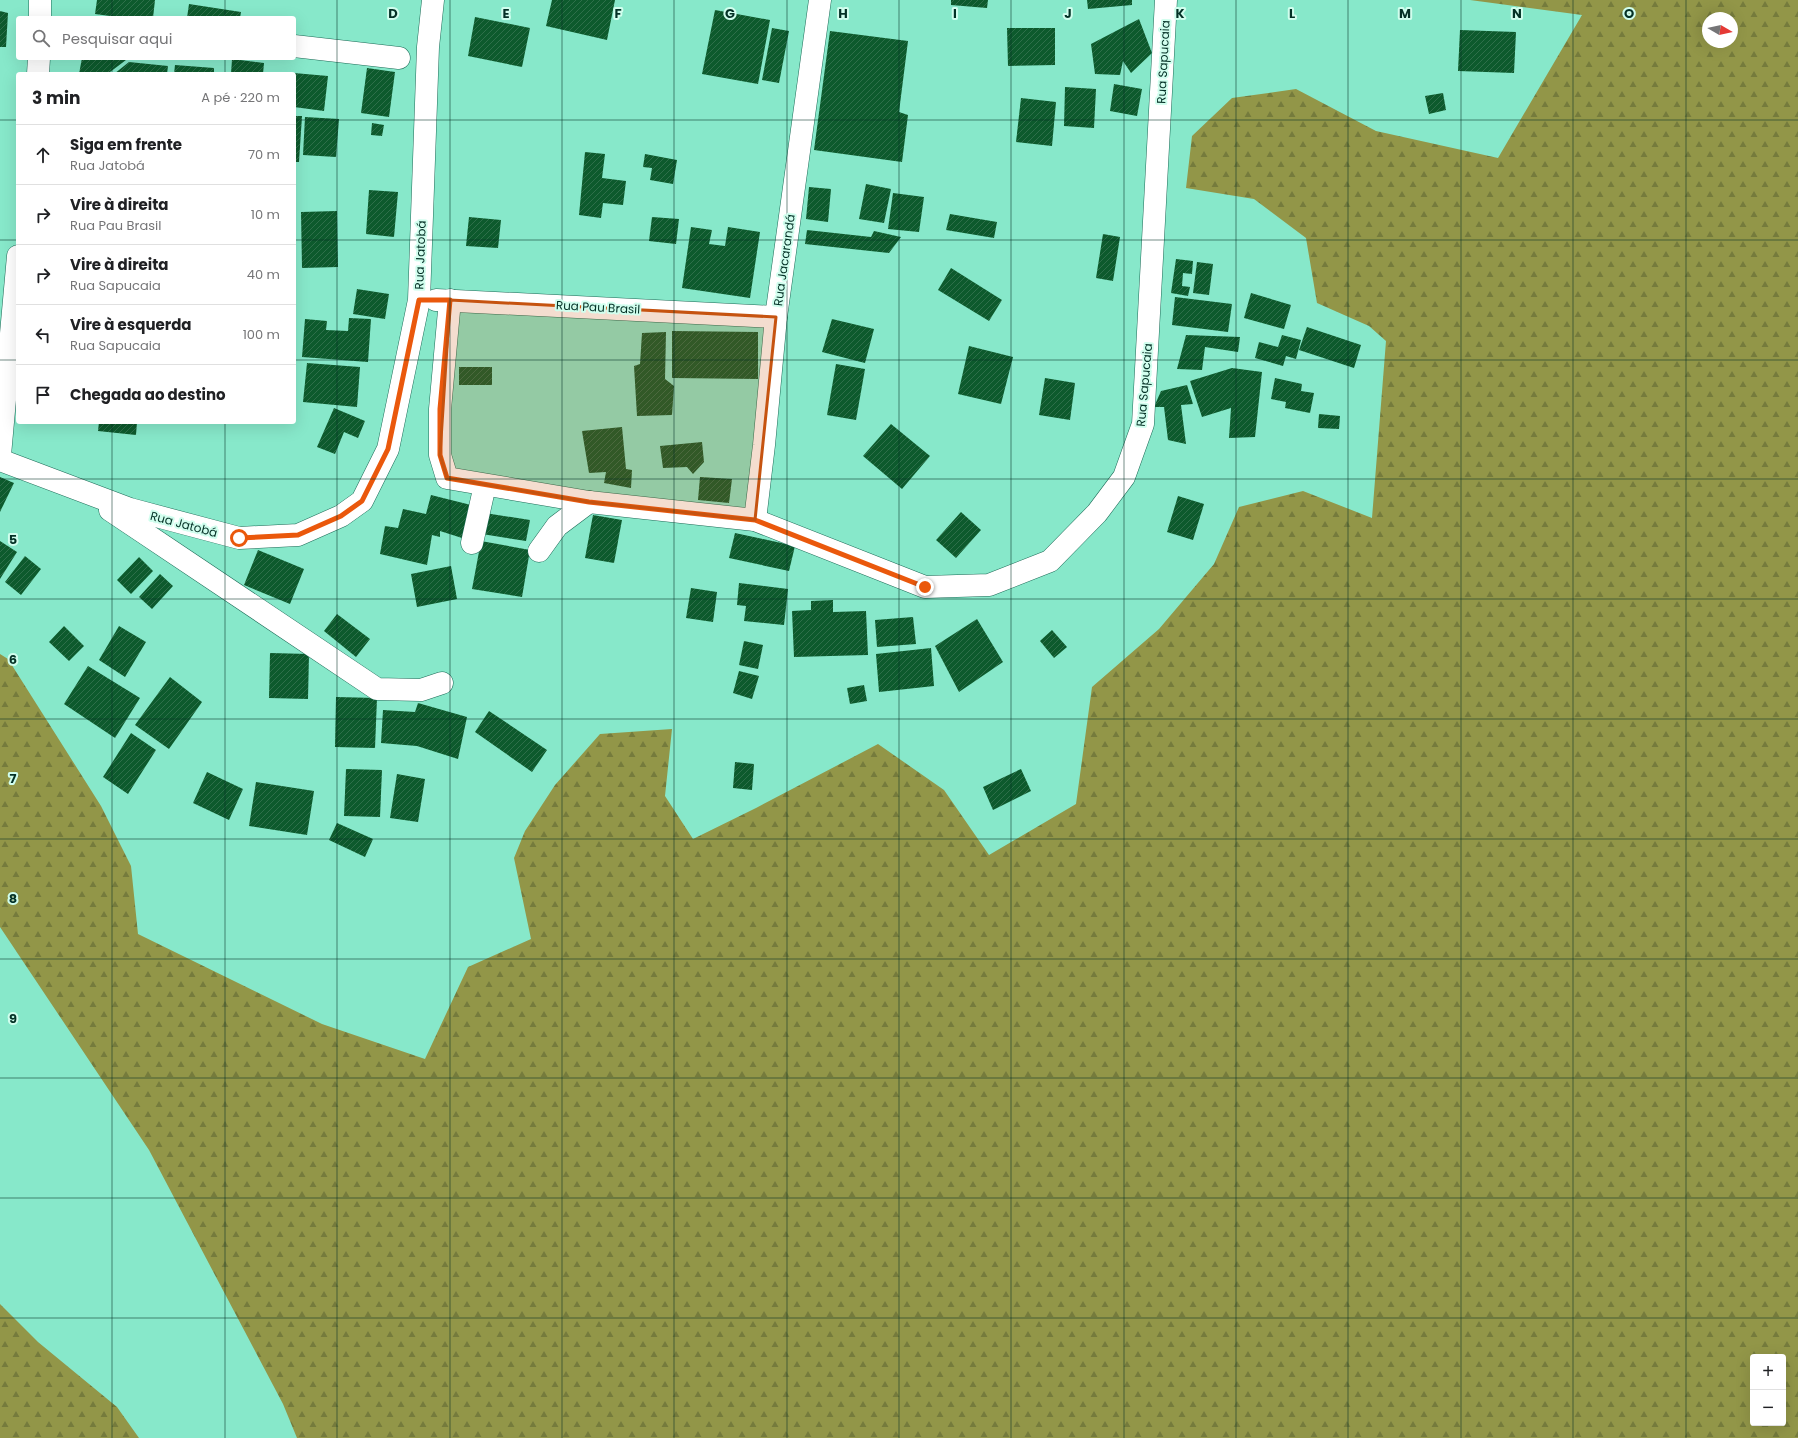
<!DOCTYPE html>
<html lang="pt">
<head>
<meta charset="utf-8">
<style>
  :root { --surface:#fff; --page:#f6f6f6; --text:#202124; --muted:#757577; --line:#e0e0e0 }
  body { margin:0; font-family:Poppins,sans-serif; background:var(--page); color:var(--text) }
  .controls { position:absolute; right:12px; bottom:12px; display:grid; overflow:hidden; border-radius:4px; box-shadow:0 4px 16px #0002 }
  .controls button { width:36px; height:36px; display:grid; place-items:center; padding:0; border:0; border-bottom:1px solid var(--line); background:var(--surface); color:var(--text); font:20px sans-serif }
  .compass { position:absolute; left:1702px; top:12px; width:36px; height:36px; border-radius:50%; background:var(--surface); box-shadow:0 4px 16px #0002; rotate:99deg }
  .stop { position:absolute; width:12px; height:12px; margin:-9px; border:3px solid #ea580c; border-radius:50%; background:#fff }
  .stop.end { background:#ea580c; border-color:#fff; box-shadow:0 1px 4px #0008 }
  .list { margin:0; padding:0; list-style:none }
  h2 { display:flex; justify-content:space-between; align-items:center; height:52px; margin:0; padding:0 16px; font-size:17px }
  h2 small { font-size:13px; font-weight:400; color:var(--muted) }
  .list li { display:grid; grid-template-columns:26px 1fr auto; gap:12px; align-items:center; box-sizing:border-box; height:60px; padding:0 16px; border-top:1px solid var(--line) }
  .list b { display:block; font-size:15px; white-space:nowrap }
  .list p { margin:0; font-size:13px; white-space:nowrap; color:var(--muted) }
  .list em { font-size:13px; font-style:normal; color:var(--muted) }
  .icon { flex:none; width:22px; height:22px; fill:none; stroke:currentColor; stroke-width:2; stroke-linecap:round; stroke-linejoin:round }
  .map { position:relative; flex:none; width:1798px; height:1438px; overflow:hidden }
  .search { position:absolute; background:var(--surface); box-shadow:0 4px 16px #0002; left:16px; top:16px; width:280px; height:44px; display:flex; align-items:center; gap:10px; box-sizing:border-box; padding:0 14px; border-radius:4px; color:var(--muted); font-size:15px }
  .panel { position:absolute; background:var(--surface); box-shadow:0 4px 16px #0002; left:16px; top:72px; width:280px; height:352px; border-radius:4px }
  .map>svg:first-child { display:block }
</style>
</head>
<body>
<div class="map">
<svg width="1798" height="1438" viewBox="0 0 1798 1438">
  <defs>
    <pattern id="forest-firs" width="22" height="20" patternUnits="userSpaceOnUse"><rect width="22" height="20" fill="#929648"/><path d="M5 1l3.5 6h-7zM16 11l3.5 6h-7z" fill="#757b3c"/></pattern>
    <pattern id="building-hatch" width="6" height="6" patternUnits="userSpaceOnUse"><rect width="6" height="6" fill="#0d5a2d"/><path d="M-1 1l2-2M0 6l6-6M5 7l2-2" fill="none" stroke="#2e6f4a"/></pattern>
  </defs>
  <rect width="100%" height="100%" fill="#87e8ca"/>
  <!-- forest -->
  <g fill="url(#forest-firs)" fill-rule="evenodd">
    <path d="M1470,0H1798V1438H297L283,1404L149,1150L0,927V654L8,659L101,806L131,866L138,934L322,1024L425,1059L468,967L531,939L514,858L525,831L555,785L600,734L672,729L665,796L693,839L756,808L878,744L944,790L989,855L1076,804L1092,687L1159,629L1214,564L1239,507L1303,491L1372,518L1386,341L1369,326L1317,303L1306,238L1254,199L1186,188L1192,136L1232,98L1296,89L1376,131L1498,158L1582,15ZM1708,18H1732V42H1708ZM1753,1357H1783V1423H1753Z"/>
    <polygon points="0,1304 38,1342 117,1407 139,1438 0,1438"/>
  </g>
  <!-- building -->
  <g fill="url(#building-hatch)">
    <polygon points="97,0 155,0 153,18 125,18 95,14"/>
    <polygon points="552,0 615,0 607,40 546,26"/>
    <polygon points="951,0 988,0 987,8 951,5"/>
    <polygon points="1087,0 1132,0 1132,5 1088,9"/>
    <polygon points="189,4 241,12 240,18 187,18"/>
    <polygon points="715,10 770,20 758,84 702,74"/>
    <polygon points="0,11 8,13 6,47 0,47"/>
    <polygon points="475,17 530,28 522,67 468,56"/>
    <polygon points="1139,19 1152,53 1131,73 1123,61 1120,75 1095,74 1091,44"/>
    <polygon points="772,28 789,31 779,83 762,80"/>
    <polygon points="1007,28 1055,28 1055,65 1008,66"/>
    <polygon points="1460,30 1516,32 1514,73 1458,71"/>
    <polygon points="830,31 908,41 899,112 908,115 902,162 814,150"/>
    <polygon points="82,58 127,58 126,60 110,72 110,74 79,74"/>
    <polygon points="232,59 264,63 263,74 231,74"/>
    <polygon points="129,62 168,66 167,74 114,74"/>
    <polygon points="175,65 214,68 214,74 174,74"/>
    <polygon points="367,68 395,72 389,117 361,113"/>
    <polygon points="294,73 328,76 324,111 294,107"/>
    <polygon points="1114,84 1142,89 1137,116 1110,111"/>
    <polygon points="1065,87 1096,89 1094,128 1064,126"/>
    <polygon points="1443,93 1446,110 1429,114 1425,96"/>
    <polygon points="1021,98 1056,102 1052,146 1016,142"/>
    <polygon points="294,116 302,116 299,162 294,162"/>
    <polygon points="305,117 339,119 336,157 303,155"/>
    <polygon points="372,123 384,125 382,136 371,135"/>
    <polygon points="585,152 605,154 602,178 626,181 623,205 603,203 601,218 579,215"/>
    <polygon points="645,154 677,160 673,184 650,180 652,168 643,167"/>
    <polygon points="866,184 891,189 884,223 859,219"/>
    <polygon points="809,187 831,189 828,222 806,219"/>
    <polygon points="369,190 398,192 394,237 366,234"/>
    <polygon points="893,193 924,197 919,232 888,229"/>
    <polygon points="337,211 338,267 302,268 301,212"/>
    <polygon points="950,214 997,222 994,238 946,230"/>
    <polygon points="469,217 501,220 498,248 466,246"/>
    <polygon points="652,217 679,219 676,244 649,241"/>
    <polygon points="691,227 712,230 709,244 725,246 728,227 760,232 750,298 682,288"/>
    <polygon points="807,230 871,237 874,231 901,237 889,253 805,244"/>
    <polygon points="1103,234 1120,237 1113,281 1096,278"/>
    <polygon points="1176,259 1193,261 1192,274 1183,273 1182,286 1190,287 1188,296 1171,293"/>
    <polygon points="1197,262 1213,264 1209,295 1193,293"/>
    <polygon points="951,268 1002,300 989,321 938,290"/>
    <polygon points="357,289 389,294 385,319 353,314"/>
    <polygon points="1251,293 1291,305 1284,329 1244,318"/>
    <polygon points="1175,297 1232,304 1228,332 1172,325"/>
    <polygon points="349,318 371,319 368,362 302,357 305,319 327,321 326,330 348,331"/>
    <polygon points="832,319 874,329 865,363 822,352"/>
    <polygon points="1307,327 1361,345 1354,368 1299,350"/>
    <polygon points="672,331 758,332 758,379 672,378"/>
    <polygon points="666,332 665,379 674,386 672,415 637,416 634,366 640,364 642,333"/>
    <polygon points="1186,335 1240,337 1238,352 1205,347 1202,370 1177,369"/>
    <polygon points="1282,335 1301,340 1296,359 1286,356 1283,366 1255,358 1259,342 1278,347"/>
    <polygon points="969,346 1013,357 1001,404 958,394"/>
    <polygon points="307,363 360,367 357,407 303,402"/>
    <polygon points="836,364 865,369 856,420 827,415"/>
    <rect x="459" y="367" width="33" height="18"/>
    <polygon points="1232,368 1262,372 1255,437 1229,438 1231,408 1202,417 1190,381"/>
    <polygon points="1045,378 1075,383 1070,420 1039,415"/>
    <polygon points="1275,378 1302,384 1301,391 1314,393 1310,413 1285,408 1286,402 1271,399"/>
    <polygon points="1187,385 1193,404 1181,405 1186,444 1168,440 1164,407 1154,407 1161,391"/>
    <polygon points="334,408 365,421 358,438 344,432 335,454 317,447"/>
    <polygon points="1319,414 1340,416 1339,429 1318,428"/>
    <polygon points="99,422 137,422 136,435 98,431"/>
    <polygon points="891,424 930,456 902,489 863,456"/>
    <polygon points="622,427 626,469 632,470 631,488 604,483 606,472 589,473 582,431"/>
    <polygon points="702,442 704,462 693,474 687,467 663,468 660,446"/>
    <polygon points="0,477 14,483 0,512"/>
    <polygon points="700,477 732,479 729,503 698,500"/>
    <polygon points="431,495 471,505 462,538 440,531 440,537 432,535 427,565 380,554 385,526 398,528 403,509 426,514"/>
    <polygon points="1178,496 1204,504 1193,540 1167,532"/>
    <polygon points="961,512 981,530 956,558 936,540"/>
    <polygon points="485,513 530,520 526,541 482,534"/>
    <polygon points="593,515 622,520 614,563 585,558"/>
    <polygon points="735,533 795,546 789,571 729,558"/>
    <polygon points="0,541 17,552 0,579"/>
    <polygon points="481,541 530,550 522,597 472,589"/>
    <polygon points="258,550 304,569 290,604 244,585"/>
    <polygon points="25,556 41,569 21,595 5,582"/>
    <polygon points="139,557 153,571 131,594 117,580"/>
    <polygon points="451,566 457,599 417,607 411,574"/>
    <polygon points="160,574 173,586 152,609 139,597"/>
    <polygon points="739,583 788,589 784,625 744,621 746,606 737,605"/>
    <polygon points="691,588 717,592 713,622 686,618"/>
    <polygon points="833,600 833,612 866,611 868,655 794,657 792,611 811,610 811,601"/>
    <polygon points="337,614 370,639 356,657 324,631"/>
    <polygon points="913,617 916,644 877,647 875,620"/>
    <polygon points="977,619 1003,662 959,692 935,646"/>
    <polygon points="64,626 84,646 69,661 49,642"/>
    <polygon points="119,626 146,642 125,677 99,660"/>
    <polygon points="1052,630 1067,647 1054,658 1040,641"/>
    <polygon points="744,641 763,645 758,669 739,665"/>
    <polygon points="931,648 934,686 879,692 876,654"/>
    <polygon points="270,653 309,654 308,699 269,698"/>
    <polygon points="88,666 140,698 115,738 64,704"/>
    <polygon points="739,671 759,676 752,699 733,693"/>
    <polygon points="170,677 202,702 169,749 135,725"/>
    <polygon points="864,685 867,701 850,704 847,688"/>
    <polygon points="336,697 377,698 375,748 335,747"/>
    <polygon points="418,703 467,717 458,759 417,746 381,743 383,710 415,712"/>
    <polygon points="489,711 547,750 532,772 475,732"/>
    <polygon points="131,733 156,750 128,794 103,777"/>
    <polygon points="735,762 754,764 752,790 733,788"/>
    <polygon points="346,769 382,770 380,817 344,816"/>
    <polygon points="1021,769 1031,791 993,810 983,787"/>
    <polygon points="207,772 243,789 229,820 193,803"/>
    <polygon points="397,774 425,779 418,822 390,818"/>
    <polygon points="256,782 314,791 307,835 249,826"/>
    <polygon points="337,823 373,839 365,857 329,840"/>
  </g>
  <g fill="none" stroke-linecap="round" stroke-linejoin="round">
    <defs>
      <g id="minor">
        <polyline points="40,18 40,0"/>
        <polyline points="294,46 399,58"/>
        <polyline points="38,74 39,58"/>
        <polyline points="436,300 776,317"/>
        <polyline points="450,300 440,409 440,455 447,478 589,502 755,520 925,587 989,585 1050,561 1097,513 1124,477 1143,424 1166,0"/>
        <polyline points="0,455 18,256"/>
        <polyline points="0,460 130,509 239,538 298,535 341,516 362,501 388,449 419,300 428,47 433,0"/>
        <polyline points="110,510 377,689 421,690 442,683"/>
        <polyline points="755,520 764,445 776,317 820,0"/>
        <polyline points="472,543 485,485"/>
        <polyline points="539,551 557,526 589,502"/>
      </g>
    </defs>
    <!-- minor casing -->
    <use href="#minor" stroke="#1d6b57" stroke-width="23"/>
    <!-- minor -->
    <use href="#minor" stroke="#fff" stroke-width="22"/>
  </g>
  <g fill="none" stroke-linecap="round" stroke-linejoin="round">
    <!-- route -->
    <polyline stroke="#ea580c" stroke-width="5" points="239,538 298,535 341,516 362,501 388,449 419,300 450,300 440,409 440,455 447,478 589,502 755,520 925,587"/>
  </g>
  <!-- marked area -->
  <path fill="#c65310" fill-opacity="0.2" stroke="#c65310" stroke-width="3" stroke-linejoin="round" d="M450,300L776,317L755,520L589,502L447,478L440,455Z"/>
  <!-- grid -->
  <path fill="none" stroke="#043126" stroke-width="1" stroke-opacity="0.55" d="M112,0V18M225,0V18M337,0V1438M450,0V1438M562,0V1438M674,0V1438M787,0V1438M899,0V1438M1011,0V1438M1124,0V1438M1236,0V1438M1348,0V1438M1461,0V1438M1573,0V1438M1686,0V1438M112,58V74M225,58V74M0,120H18M294,120H1798M0,240H18M294,240H1798M0,360H18M294,360H1798M112,422V1438M225,422V1438M0,479H1798M0,599H1798M0,719H1798M0,839H1798M0,959H1798M0,1078H1798M0,1198H1798M0,1318H1798"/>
  <g text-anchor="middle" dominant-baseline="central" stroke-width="4" stroke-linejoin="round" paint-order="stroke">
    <!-- street labels -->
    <g font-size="12" fill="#043126" stroke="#d1feee">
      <text transform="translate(1163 62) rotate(-87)">Rua Sapucaia</text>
      <text transform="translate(420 255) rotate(-88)">Rua Jatobá</text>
      <text transform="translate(784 260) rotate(-82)">Rua Jacarandá</text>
      <text transform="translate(598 307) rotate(3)">Rua Pau Brasil</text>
      <text transform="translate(1144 385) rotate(-85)">Rua Sapucaia</text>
      <text transform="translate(184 524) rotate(15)">Rua Jatobá</text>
    </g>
  </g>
  <g font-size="13" text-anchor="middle" font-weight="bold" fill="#043126" stroke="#d1feee" stroke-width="4" stroke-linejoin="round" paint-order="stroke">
    <text x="393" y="18">D</text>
    <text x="506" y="18">E</text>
    <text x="618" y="18">F</text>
    <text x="730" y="18">G</text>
    <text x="843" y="18">H</text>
    <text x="955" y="18">I</text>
    <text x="1068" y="18">J</text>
    <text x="1180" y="18">K</text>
    <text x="1292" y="18">L</text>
    <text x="1405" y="18">M</text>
    <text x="1517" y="18">N</text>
    <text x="1629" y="18">O</text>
    <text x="13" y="544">5</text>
    <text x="13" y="664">6</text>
    <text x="13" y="783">7</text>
    <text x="13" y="903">8</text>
    <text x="13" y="1023">9</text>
  </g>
</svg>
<div class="controls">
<button>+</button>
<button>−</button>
</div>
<svg class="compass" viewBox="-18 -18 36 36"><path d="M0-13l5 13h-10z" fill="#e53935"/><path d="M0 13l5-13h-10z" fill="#757577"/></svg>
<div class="stop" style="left:239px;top:538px"></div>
<div class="stop end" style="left:925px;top:587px"></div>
<div class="search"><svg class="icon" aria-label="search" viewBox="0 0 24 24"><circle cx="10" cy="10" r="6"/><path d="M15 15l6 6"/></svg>Pesquisar aqui</div>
<section class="panel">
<h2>3 min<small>A pé · 220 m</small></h2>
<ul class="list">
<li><svg class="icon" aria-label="ahead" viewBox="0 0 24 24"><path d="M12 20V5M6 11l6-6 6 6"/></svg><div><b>Siga em frente</b><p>Rua Jatobá</p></div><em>70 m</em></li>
<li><svg class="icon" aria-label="right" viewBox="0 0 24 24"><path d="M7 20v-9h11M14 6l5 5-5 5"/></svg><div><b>Vire à direita</b><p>Rua Pau Brasil</p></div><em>10 m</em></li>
<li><svg class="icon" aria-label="right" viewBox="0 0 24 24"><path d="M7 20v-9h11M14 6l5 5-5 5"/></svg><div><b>Vire à direita</b><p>Rua Sapucaia</p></div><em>40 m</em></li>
<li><svg class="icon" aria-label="left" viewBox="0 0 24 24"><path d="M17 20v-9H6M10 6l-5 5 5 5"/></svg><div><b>Vire à esquerda</b><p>Rua Sapucaia</p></div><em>100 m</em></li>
<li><svg class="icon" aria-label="arrive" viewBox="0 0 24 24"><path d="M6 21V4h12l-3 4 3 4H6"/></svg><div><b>Chegada ao destino</b></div></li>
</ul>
</section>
</div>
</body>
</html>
